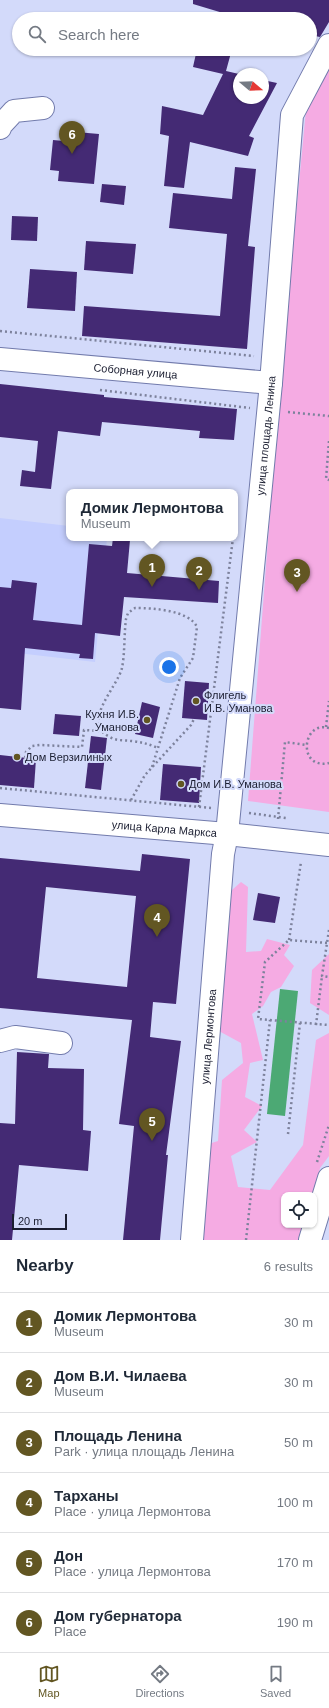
<!DOCTYPE html>
<html lang="en">
<head>
<meta charset="utf-8">
<style>
  :root { --surface:#fff; --page:#f6f6f7; --text:#1f2937; --muted:#747a83; --line:#e0e1e3; --accent:#625622 }
  body { margin:0; font-family:Arial,sans-serif; background:var(--page); color:var(--text) }
  .controls { position:absolute; right:12px; bottom:12px; display:grid; overflow:hidden; border-radius:8px; box-shadow:0 1px 3px #0004 }
  .controls button { width:36px; height:36px; display:grid; place-items:center; padding:0; border:0; border-bottom:1px solid var(--line); background:var(--surface); color:var(--text); font:20px sans-serif }
  .compass { position:absolute; left:233px; top:68px; width:36px; height:36px; border-radius:50%; background:var(--surface); box-shadow:0 1px 3px #0004; rotate:109deg }
  .scale { position:absolute; left:12px; bottom:10px; width:55px; box-sizing:border-box; padding-left:4px; border:2px solid #1b1e31; border-top:0; font-size:11px; line-height:14px; white-space:nowrap; color:#1b1e31; -webkit-text-stroke:3px #d3dafa; paint-order:stroke }
  .you { position:absolute; left:169px; top:667px; width:14px; height:14px; margin:-10px; border:3px solid #fff; border-radius:50%; background:#1a73e8; box-shadow:0 0 0 6px #1a73e833 }
  .badge { display:grid; place-items:center; width:26px; height:26px; border-radius:50%; background:var(--accent); color:#fff; font-size:13px; font-weight:700 }
  .pin { position:absolute; translate:-50% -33px; filter:drop-shadow(0 1px 2px #0008) }
  .pin::after { content:''; position:absolute; top:21px; width:14px; height:12px; background:inherit; clip-path:polygon(0 0,100% 0,50% 100%) }
  .popup { position:absolute; left:66px; top:489px; width:172px; height:52px; box-sizing:border-box; display:grid; place-content:center; border-radius:8px; background:var(--surface); filter:drop-shadow(0 1px 3px #0005); font-size:13px; white-space:nowrap; color:var(--muted) }
  .popup b { font-size:15px; color:var(--text) }
  .popup::after { content:''; position:absolute; left:50%; top:100%; margin-left:-8px; border:8px solid transparent; border-top-color:var(--surface) }
  .list { margin:0; padding:0; list-style:none }
  h2 { display:flex; justify-content:space-between; align-items:center; height:52px; margin:0; padding:0 16px; font-size:17px }
  h2 small { font-size:13px; font-weight:400; color:var(--muted) }
  .list li { display:grid; grid-template-columns:26px 1fr auto; gap:12px; align-items:center; box-sizing:border-box; height:60px; padding:0 16px; border-top:1px solid var(--line) }
  .list b { display:block; font-size:15px; white-space:nowrap }
  .list p { margin:0; font-size:13px; white-space:nowrap; color:var(--muted) }
  .list em { font-size:13px; font-style:normal; color:var(--muted) }
  .icon { flex:none; width:22px; height:22px; fill:none; stroke:currentColor; stroke-width:2; stroke-linecap:round; stroke-linejoin:round }
  .map { position:relative; flex:none; width:329px; height:1240px; overflow:hidden }
  .search { position:absolute; background:var(--surface); box-shadow:0 1px 3px #0004; left:12px; right:12px; top:12px; height:44px; display:flex; align-items:center; gap:10px; box-sizing:border-box; padding:0 14px; border-radius:22px; color:var(--muted); font-size:15px }
  .sheet { height:412px; background:var(--surface) }
  nav { display:flex; justify-content:space-around; align-items:center; box-sizing:border-box; height:56px; border-top:1px solid var(--line); background:var(--surface); font-size:11px; color:var(--muted) }
  nav a { display:grid; justify-items:center; gap:2px }
  nav .on { color:var(--accent) }
  .map>svg:first-child { display:block }
</style>
</head>
<body>
<div class="map">
<svg width="329" height="1240" viewBox="0 0 329 1240">
  <rect width="100%" height="100%" fill="#d3dafa"/>
  <!-- built -->
  <polygon fill="#c4cefe" points="0,518 69,526 69,538 107,538 95,662 0,651"/>
  <!-- green -->
  <g fill="#f5abe3">
    <polygon points="329,65 329,812 248,801 280,383 306,110"/>
    <polygon points="241,882 248,887 246,952 261,951 267,939 290,945 284,955 294,966 281,987 271,992 263,1006 252,1014 263,1060 250,1063 245,1097 262,1106 244,1130 257,1142 231,1156 238,1187 270,1190 303,1145 316,1040 329,1033 329,1156 320,1168 314,1199 314,1195 284,1195 284,1225 309,1225 306,1240 183,1240 199,1147 218,1141 222,1080 243,1063 241,1043 217,1030 214,1007 232,890"/>
    <polygon points="329,954 329,1015 310,1003 312,970"/>
  </g>
  <!-- water -->
  <polygon fill="#4ca974" points="280,989 298,991 285,1116 267,1114"/>
  <!-- building -->
  <g fill="#442a74" fill-rule="evenodd">
    <polygon points="193,0 329,0 329,22 320,37 310,35 310,19 234,19 222,17 223,13 193,4"/>
    <polygon points="197,49 232,49 226,71 239,74 239,98 263,98 263,80 277,83 249,136 254,138 248,156 190,142 184,188 164,186 169,136 160,134 162,106 203,115 223,74 193,67"/>
    <polygon points="65,131 99,134 94,184 58,181 59,171 50,170 53,140 64,141"/>
    <polygon points="235,167 256,169 248,246 255,247 247,349 82,336 84,306 220,316 227,234 169,228 173,193 232,199"/>
    <polygon points="102,184 126,186 124,205 100,202"/>
    <polygon points="12,216 38,217 37,241 11,240"/>
    <polygon points="86,241 136,244 133,274 84,270"/>
    <polygon points="30,269 77,272 75,311 27,308"/>
    <polygon points="0,384 104,395 104,397 237,409 234,440 199,438 200,431 102,422 100,436 58,431 51,489 20,486 22,470 35,472 38,441 0,437"/>
    <polygon points="113,538 130,540 127,573 219,581 218,603 124,597 120,636 95,633 93,659 79,658 80,654 25,648 21,710 0,708 0,587 11,588 12,580 37,583 33,620 82,625 89,544 112,546"/>
    <polygon points="185,681 209,683 207,720 182,718"/>
    <polygon points="142,702 160,707 153,738 135,734"/>
    <polygon points="55,714 81,716 79,736 53,734"/>
    <polygon points="91,736 107,738 101,790 85,788"/>
    <polygon points="0,755 36,759 34,788 0,785"/>
    <polygon points="163,764 201,767 199,803 160,800"/>
    <path d="M142,854L190,859L176,1004L153,1002L150,1037L181,1041L166,1155H168L160,1240H123L134,1126L119,1124L132,1020L0,1008V858L140,871ZM46,887L136,896L127,987L37,978Z"/>
    <polygon points="258,893 280,897 275,923 253,920"/>
    <polygon points="17,1052 49,1054 48,1068 84,1069 83,1130 91,1131 88,1171 19,1165 12,1240 0,1240 0,1123 15,1124"/>
  </g>
  <g fill="none" stroke-linecap="round" stroke-linejoin="round">
    <defs>
      <g id="minor">
        <polyline points="0,128 1,125 14,111 43,108"/>
        <path id="s1" d="M0,359L271,383"/>
        <path id="s2" d="M0,815L227,834L329,845"/>
        <polyline points="0,1041 15,1037 61,1043"/>
        <path id="s3" d="M192,1240L223,854L227,834L271,383L292,115L329,45"/>
        <polyline points="310,1240 329,1178"/>
      </g>
    </defs>
    <!-- minor casing -->
    <use href="#minor" stroke="#727bac" stroke-width="24"/>
    <!-- path -->
    <g stroke="#7d829c" stroke-width="2.5" stroke-dasharray="2 3" stroke-linecap="butt">
      <polyline points="0,331 254,356"/>
      <polyline points="100,390 250,408"/>
      <polyline points="288,412 329,416"/>
      <polyline points="329,441 326,479 329,480"/>
      <polyline points="235,523 236,515"/>
      <polyline points="326,727 329,701"/>
      <path d="M329,728C302,720 297,770 329,763"/>
      <polyline points="25,758 26,752 32,746 40,745 82,747 84,730 100,731"/>
      <path d="M152,767L180,678L193,658L197,627C189,610 152,608 135,608L128,613L126,619C124,634 125,653 122,668C117,688 80,723 110,737C116,741 124,740 131,741C141,742 149,744 158,748"/>
      <polyline points="0,788 211,808"/>
      <polyline points="131,800 145,775 191,725 194,719"/>
      <polyline points="199,807 233,538"/>
      <polyline points="249,813 286,818"/>
      <polyline points="278,819 285,742 306,745"/>
      <polyline points="329,930 322,976 329,977"/>
      <polyline points="289,940 301,862"/>
      <polyline points="327,943 289,940 265,962 258,1019 329,1025"/>
      <polyline points="316,1025 322,976"/>
      <polyline points="288,1134 300,1023"/>
      <polyline points="317,1162 329,1125"/>
      <polyline points="246,1240 270,1020"/>
    </g>
    <!-- minor -->
    <use href="#minor" stroke="#fff" stroke-width="22"/>
  </g>
  <!-- markers -->
  <g fill="#625622" stroke="#d3dafa" stroke-width="1.5">
    <circle cx="196" cy="701" r="4"/>
    <circle cx="147" cy="720" r="4"/>
    <circle cx="17" cy="757" r="4"/>
    <circle cx="181" cy="784" r="4"/>
  </g>
  <g text-anchor="middle" dominant-baseline="central" stroke-width="4" stroke-linejoin="round" paint-order="stroke">
    <!-- street labels -->
    <g font-size="11" fill="#1b1e31" stroke="#d3dafa">
      <text stroke="none"><textPath href="#s1" startOffset="136">Соборная улица</textPath></text>
      <text stroke="none"><textPath href="#s3" startOffset="808">улица площадь Ленина</textPath></text>
      <text stroke="none"><textPath href="#s2" startOffset="165">улица Карла Маркса</textPath></text>
      <text stroke="none"><textPath href="#s3" startOffset="204">улица Лермонтова</textPath></text>
    </g>
    <!-- poi labels -->
    <g font-size="11" fill="#1b1e31" stroke="#d3dafa" text-anchor="start">
      <text x="204" y="695">Флигель<tspan x="204" dy="13">И.В. Уманова</tspan></text>
      <text x="139" y="714" text-anchor="end">Кухня И.В.<tspan x="139" dy="13">Уманова</tspan></text>
      <text x="25" y="757">Дом Верзилиных</text>
      <text x="189" y="784">Дом И.В. Уманова</text>
    </g>
  </g>
</svg>
<div class="controls">
<button><svg class="icon" aria-label="locate" viewBox="0 0 24 24"><circle cx="12" cy="12" r="6"/><path d="M12 2v4M12 18v4M2 12h4M18 12h4"/></svg></button>
</div>
<svg class="compass" viewBox="-18 -18 36 36"><path d="M0-13l5 13h-10z" fill="#e53935"/><path d="M0 13l5-13h-10z" fill="#747a83"/></svg>
<div class="scale">20 m</div>
<div class="you"></div>
<div class="pin badge" style="left:152px;top:587px">1</div>
<div class="popup"><b>Домик Лермонтова</b>Museum</div>
<div class="pin badge" style="left:199px;top:590px">2</div>
<div class="pin badge" style="left:297px;top:592px">3</div>
<div class="pin badge" style="left:157px;top:937px">4</div>
<div class="pin badge" style="left:152px;top:1141px">5</div>
<div class="pin badge" style="left:72px;top:154px">6</div>
<div class="search"><svg class="icon" aria-label="search" viewBox="0 0 24 24"><circle cx="10" cy="10" r="6"/><path d="M15 15l6 6"/></svg>Search here</div>
</div>
<section class="sheet">
<h2>Nearby<small>6 results</small></h2>
<ul class="list">
<li><span class="badge">1</span><div><b>Домик Лермонтова</b><p>Museum</p></div><em>30 m</em></li>
<li><span class="badge">2</span><div><b>Дом В.И. Чилаева</b><p>Museum</p></div><em>30 m</em></li>
<li><span class="badge">3</span><div><b>Площадь Ленина</b><p>Park · улица площадь Ленина</p></div><em>50 m</em></li>
<li><span class="badge">4</span><div><b>Тарханы</b><p>Place · улица Лермонтова</p></div><em>100 m</em></li>
<li><span class="badge">5</span><div><b>Дон</b><p>Place · улица Лермонтова</p></div><em>170 m</em></li>
<li><span class="badge">6</span><div><b>Дом губернатора</b><p>Place</p></div><em>190 m</em></li>
</ul>
</section>
<nav>
<a class="on"><svg class="icon" aria-label="map" viewBox="0 0 24 24"><path d="M3 6l6-2 6 2 6-2v14l-6 2-6-2-6 2zM9 4v14M15 6v14"/></svg>Map</a>
<a><svg class="icon" aria-label="directions" viewBox="0 0 24 24"><path d="M12 3l9 9-9 9-9-9zM9 14v-3h6M13 9l2 2-2 2"/></svg>Directions</a>
<a><svg class="icon" aria-label="saved" viewBox="0 0 24 24"><path d="M7 4h10v16l-5-4-5 4z"/></svg>Saved</a>
</nav>
</body>
</html>
